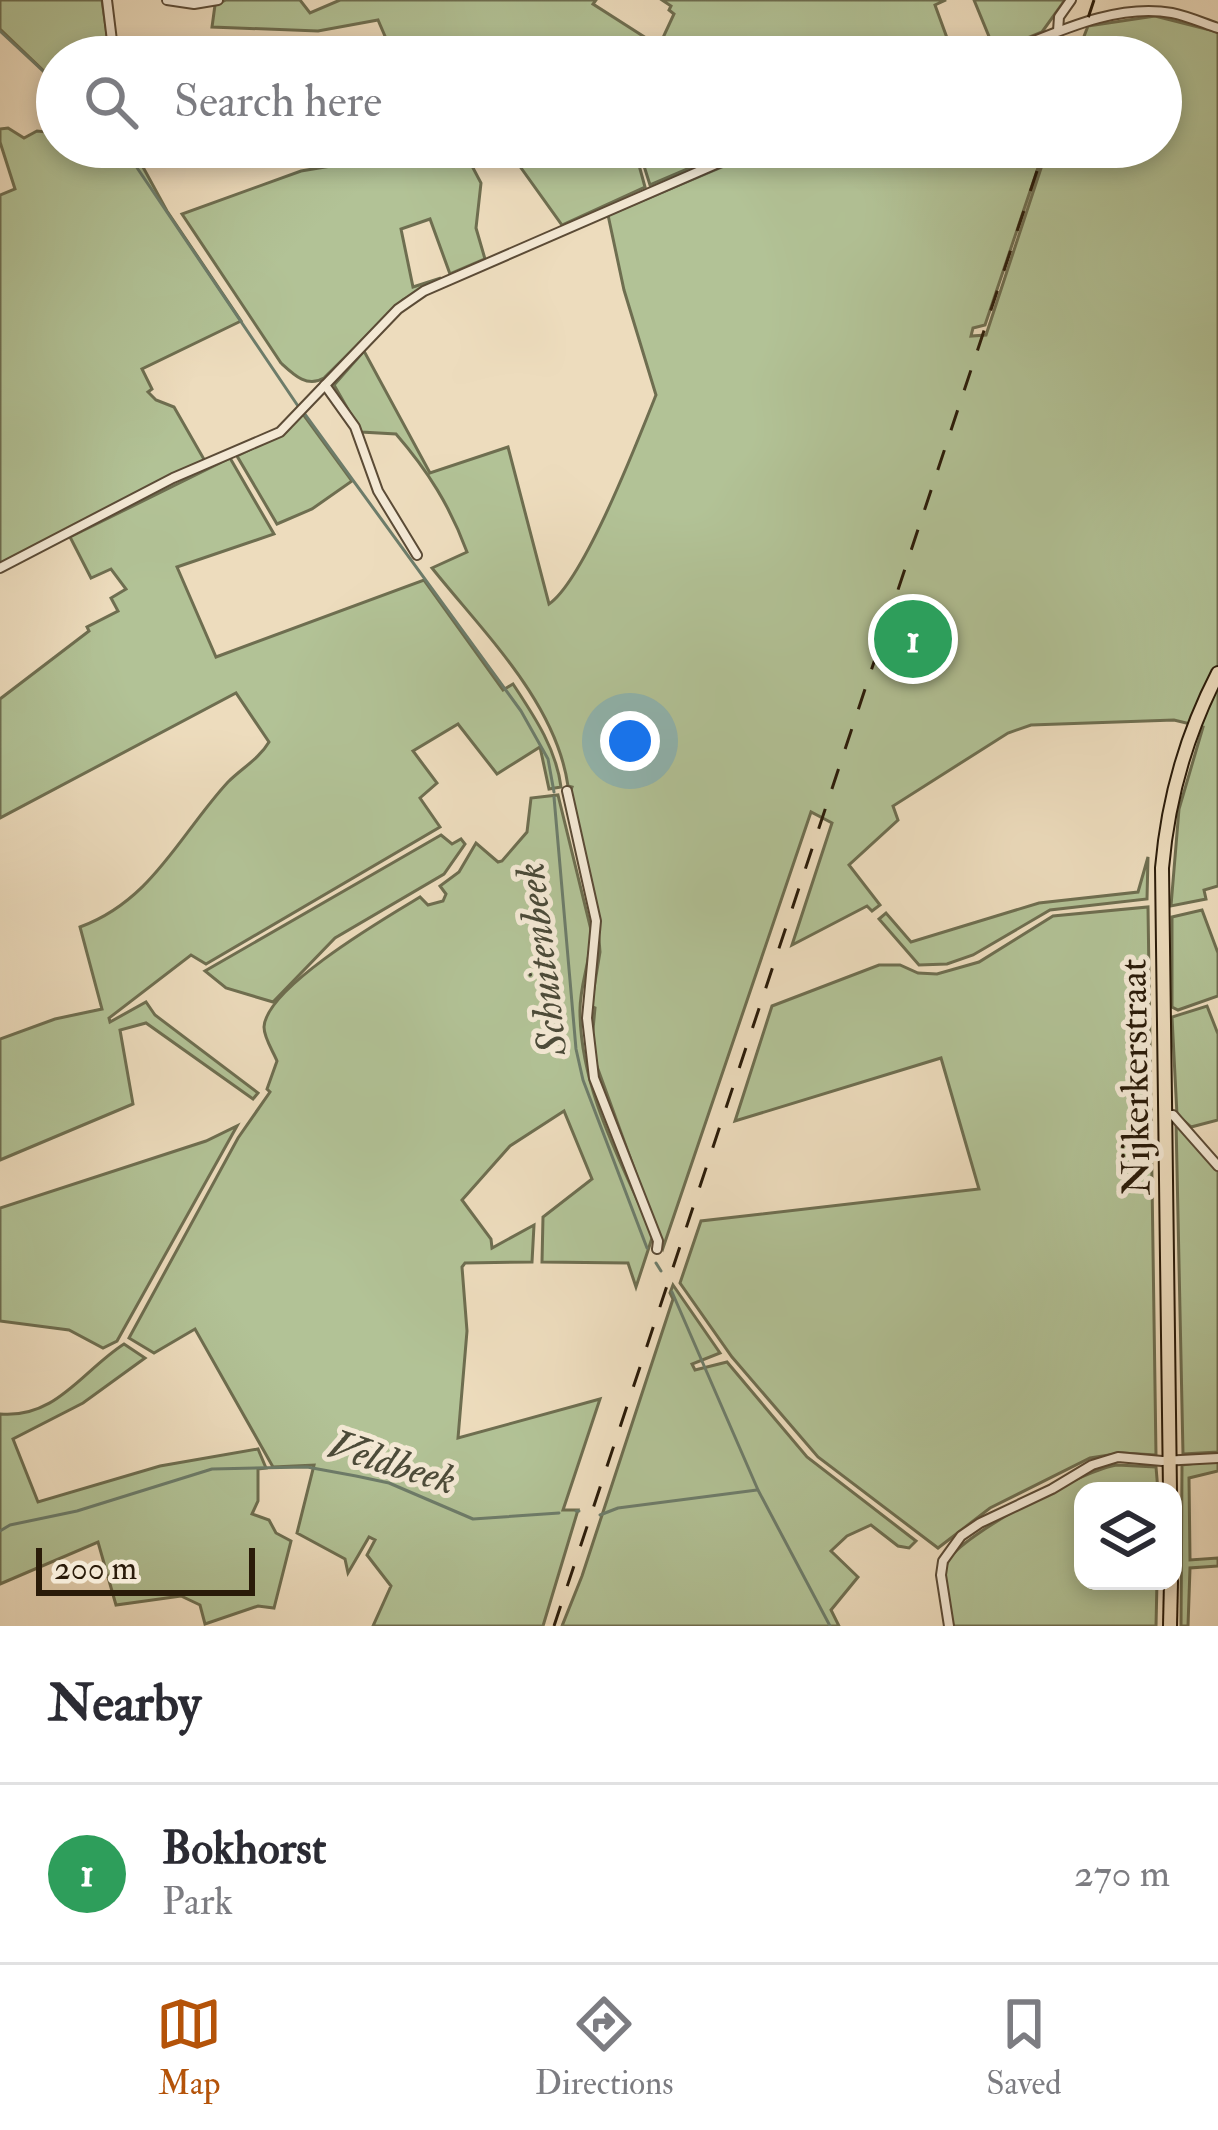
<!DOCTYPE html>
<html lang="en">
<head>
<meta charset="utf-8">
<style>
  :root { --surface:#fff; --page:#f2f2f3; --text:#2b2b33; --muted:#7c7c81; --line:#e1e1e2; --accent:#b45309 }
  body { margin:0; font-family:"IM FELL Double Pica",serif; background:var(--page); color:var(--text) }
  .controls { position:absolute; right:36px; bottom:36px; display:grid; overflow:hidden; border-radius:24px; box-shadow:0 6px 18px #0003 }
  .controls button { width:108px; height:108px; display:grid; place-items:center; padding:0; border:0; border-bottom:3px solid var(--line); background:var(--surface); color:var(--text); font:60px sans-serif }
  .scale { position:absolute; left:36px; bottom:30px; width:219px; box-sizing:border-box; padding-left:12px; border:6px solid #2a1b09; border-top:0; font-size:33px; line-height:42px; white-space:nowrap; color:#2a1b09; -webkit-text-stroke:9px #f3e8d4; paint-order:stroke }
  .you { position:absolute; left:630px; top:741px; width:42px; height:42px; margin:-30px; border:9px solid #fff; border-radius:50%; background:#1a73e8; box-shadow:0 0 0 18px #1a73e833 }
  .badge { display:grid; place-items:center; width:78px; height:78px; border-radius:50%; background:var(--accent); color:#fff; font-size:39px; font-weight:700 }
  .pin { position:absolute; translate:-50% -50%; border:6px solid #fff; box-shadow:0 3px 12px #0006 }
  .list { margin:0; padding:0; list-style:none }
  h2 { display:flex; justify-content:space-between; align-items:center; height:156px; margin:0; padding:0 48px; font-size:51px }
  h2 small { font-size:39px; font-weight:400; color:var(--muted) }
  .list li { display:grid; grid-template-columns:78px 1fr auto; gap:36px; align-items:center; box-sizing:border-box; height:180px; padding:0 48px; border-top:3px solid var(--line) }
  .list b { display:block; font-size:45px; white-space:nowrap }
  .list p { margin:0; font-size:39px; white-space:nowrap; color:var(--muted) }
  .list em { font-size:39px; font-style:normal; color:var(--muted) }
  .icon { flex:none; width:66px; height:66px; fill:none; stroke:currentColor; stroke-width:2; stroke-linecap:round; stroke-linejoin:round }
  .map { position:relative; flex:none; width:1218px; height:1626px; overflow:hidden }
  .search { position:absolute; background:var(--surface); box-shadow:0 6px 18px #0003; left:36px; right:36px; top:36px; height:132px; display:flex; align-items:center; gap:30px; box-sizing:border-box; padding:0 42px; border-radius:66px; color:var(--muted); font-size:45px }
  .sheet { height:336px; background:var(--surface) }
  nav { display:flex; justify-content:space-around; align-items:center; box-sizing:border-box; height:168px; border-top:3px solid var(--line); background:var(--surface); font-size:33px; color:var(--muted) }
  nav a { display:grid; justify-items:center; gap:6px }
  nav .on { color:var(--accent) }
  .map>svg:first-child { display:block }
</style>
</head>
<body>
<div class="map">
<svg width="1218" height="1626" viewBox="0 0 1218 1626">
  <rect width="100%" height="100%" fill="#eddcbd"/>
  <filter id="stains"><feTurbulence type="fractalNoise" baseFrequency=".00167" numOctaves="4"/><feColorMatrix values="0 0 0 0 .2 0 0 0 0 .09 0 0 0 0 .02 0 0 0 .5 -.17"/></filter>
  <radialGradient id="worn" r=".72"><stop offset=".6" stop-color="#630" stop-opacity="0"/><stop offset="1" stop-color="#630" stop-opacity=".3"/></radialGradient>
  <!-- green -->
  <g fill="#b2c296" stroke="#6e6e50" stroke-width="3">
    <polygon points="0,0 102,0 110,55 57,57 57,72 48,75 0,29"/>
    <polygon points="226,0 300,0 310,13 340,0 596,0 593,4 657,45 650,57 394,57 378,20 318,31 212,27 215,5"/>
    <polygon points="662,0 946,0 935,5 954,57 654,57 674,14 669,10 671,6"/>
    <polygon points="974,0 1065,0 1042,32 995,51"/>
    <path d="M1155,16L1218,32V886L1204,890L1206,899L1171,906L1179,809L1203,727L1174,720L1031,725L1008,733L893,806L898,820L849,865L880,905L872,911L867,906L792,945L832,823L811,812L663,1248L595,1061L592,1040L595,1008L591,1006L600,952L598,927L569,795L572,787L568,786C556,702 483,632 432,568L467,552C450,506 428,471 396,434L361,432L334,385L364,351L430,473L508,447L549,604C584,580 638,440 656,395L624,290L608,215L769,147H1045L985,325L973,328L971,336L986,335L1048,147H1161V57H1076L1088,26Z"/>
    <polygon points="8,128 24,138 37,131 57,133 57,147 132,147 167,211 241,321 142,369 152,389 148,392 156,400 174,407 205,461 0,564 0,195 15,189 0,142 0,129"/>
    <path d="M417,147H462L481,183L476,228L485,259L450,274L430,219L401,229L413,287L441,278L403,300L324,378C307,388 294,375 281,363L182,214L301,171L373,159Z"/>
    <polygon points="506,147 634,147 645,187 562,225"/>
    <polygon points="638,147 739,147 650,185"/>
    <polygon points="303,414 352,481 312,509 277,524 237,456 281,434"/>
    <path d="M230,458L274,534L177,567L216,657L424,580L503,690L513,684C534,716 556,748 561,787L549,789L540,747L497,774L458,724L413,751L437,783L420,798L440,827L206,964L191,955L109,1018L110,1022L146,1002L155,1015L258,1093L253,1099L146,1023L120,1030L133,1104L0,1160V1039L55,1019L102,1009L80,927C152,901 180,834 228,782C242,768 259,759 269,742L236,693L0,818V699L89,631L87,627L118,611L111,598L126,589L111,569L91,578L70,537Z"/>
    <path d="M558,795L591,930C592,959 579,985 580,1013C581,1092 623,1165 653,1235L636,1287L628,1263L542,1262L543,1217L592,1179L564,1111L510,1146L462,1200L491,1239L492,1248L534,1225L532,1262L465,1263L462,1267L467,1331L458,1438L600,1399L563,1510H578L543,1626H373L391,1586L367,1555L375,1540L369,1537L348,1573L345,1559L297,1533L314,1465L273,1467L195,1329L154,1353L129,1338L238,1138L270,1092L267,1089L277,1061C273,1051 264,1038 264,1027C266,987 387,917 420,897L428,905L443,901L446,894L440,886L459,872L476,843L498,862L502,861L527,832L531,798Z"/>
    <polygon points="441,835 452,844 461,839 465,844 444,874 335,938 273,1002 226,988 205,971"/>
    <polygon points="1148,857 1147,899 1050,910 973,955 947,964 919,965 879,919 886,913 911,942 1039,903 1138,892"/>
    <polygon points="1148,907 1156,1455 1122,1453 1090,1458 990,1508 938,1548 818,1457 732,1357 680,1283 701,1221 979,1189 941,1058 735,1121 772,1006 879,965 900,965 918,973 937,974 979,962 1053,916"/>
    <polygon points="1202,910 1218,953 1218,996 1178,1010 1172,1007 1172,917"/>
    <polygon points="1207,1006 1218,1034 1218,1120 1191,1127 1177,1115 1172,1017"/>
    <polygon points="1176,1121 1218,1168 1218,1452 1183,1454"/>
    <polygon points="237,1126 117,1341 103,1348 69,1330 0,1321 0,1208 206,1141"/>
    <polygon points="673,1285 720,1353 692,1364 695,1370 727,1362 807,1457 916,1541 909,1548 898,1546 871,1525 847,1536 831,1551 858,1577 831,1610 839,1626 562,1626 582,1576 673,1299 670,1293"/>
    <path d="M124,1344L145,1358L83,1403L13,1439L38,1502L160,1466L258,1449L266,1468L258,1469V1501L252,1514L269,1520L276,1533L291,1541L274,1608L258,1606L205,1624L200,1605L181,1596L116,1605L98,1542L0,1584V1414C56,1419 82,1371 124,1344Z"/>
    <polygon points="1218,1460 1218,1471 1189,1478 1190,1560 1218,1558 1218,1566 1190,1568 1188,1626 1181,1626 1182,1465"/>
    <path d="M1117,1465L1156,1467L1158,1491L1152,1487L1083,1491V1581H1157L1156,1626H953C949,1607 939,1580 948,1561C960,1535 1088,1468 1117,1465Z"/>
  </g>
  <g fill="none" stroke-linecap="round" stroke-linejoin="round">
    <!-- stream -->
    <g stroke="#6d7c6a" stroke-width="3">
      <polyline points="0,31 57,84"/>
      <polyline points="123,147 300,409"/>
      <polyline points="304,413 521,711 548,759 554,792"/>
      <polyline points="554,797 576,1049 583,1080 647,1248"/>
      <polyline points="656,1263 661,1271"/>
      <polyline points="672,1292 758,1490 830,1626"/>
      <polyline points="576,1511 579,1511"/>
      <polyline points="600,1515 618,1508 757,1490"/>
      <polyline points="0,1531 10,1525 77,1511 212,1469 307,1467 356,1476 389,1483 473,1519 559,1513"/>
    </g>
    <defs>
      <g id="minor">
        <polyline points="107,0 114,57"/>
        <polyline points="167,0 194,4 218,0"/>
        <polyline points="1058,31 1059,17 1071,0"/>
        <path d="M994,57C1048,37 1112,2 1172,13C1187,16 1203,23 1218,28"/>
        <polyline points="137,147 138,150"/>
        <polyline points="325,385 355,427 378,491 417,555"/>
        <polyline points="0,568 173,478 280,432 398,309 424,291 755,147"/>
        <polyline points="567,791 596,921 587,1018 594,1078 658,1241 657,1249"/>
        <polyline points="1165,1115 1173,1115 1218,1166"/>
        <polyline points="949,1626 941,1575 943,1561 961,1536 980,1523 1052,1489 1092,1465 1118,1457 1162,1461 1218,1458"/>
      </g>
      <g id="primary">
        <path d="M1170,1491L1162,868C1168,798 1186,735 1218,673"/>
        <polyline points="1170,1626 1171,1581"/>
      </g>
    </defs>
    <!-- minor casing -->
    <use href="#minor" stroke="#5b4b36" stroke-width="12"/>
    <!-- primary casing -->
    <use href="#primary" stroke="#2a1b09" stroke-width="16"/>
    <!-- minor -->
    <use href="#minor" stroke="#f3e8d4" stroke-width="8"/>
    <!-- primary -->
    <use href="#primary" stroke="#eddcbd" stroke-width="12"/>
    <!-- rail -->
    <g stroke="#2a1b09" stroke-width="3" stroke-dasharray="21 21" stroke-linecap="butt">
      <polyline points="1075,57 1094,0"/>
      <polyline points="554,1626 1045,147"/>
    </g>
  </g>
  <g text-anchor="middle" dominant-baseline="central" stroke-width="10" stroke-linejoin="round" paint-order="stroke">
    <!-- street labels -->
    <g font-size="39" fill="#2a1b09" stroke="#f3e8d4">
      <text transform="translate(1135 1077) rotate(-91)">Nijkerkerstraat</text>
    </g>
    <!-- water labels -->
    <g font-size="42" font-style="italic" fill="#4c4b39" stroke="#f3e8d4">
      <text transform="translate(542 959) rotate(-97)">Schuitenbeek</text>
      <text transform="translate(392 1463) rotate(17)">Veldbeek</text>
    </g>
  </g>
  <rect width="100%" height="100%" filter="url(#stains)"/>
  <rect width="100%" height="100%" fill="url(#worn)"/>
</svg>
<div class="controls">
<button><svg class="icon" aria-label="layers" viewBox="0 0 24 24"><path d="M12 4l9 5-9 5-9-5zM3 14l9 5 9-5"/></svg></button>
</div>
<div class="scale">200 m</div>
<div class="you"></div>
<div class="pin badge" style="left:913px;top:639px;background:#2e9e5b">1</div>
<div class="search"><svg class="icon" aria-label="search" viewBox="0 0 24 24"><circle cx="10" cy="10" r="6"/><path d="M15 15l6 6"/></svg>Search here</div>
</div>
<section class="sheet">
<h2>Nearby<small></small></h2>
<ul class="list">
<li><span class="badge" style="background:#2e9e5b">1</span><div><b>Bokhorst</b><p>Park</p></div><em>270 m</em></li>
</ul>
</section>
<nav>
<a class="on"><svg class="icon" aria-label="map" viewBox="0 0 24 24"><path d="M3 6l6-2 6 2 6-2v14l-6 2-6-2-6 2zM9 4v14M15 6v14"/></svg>Map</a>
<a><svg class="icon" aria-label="directions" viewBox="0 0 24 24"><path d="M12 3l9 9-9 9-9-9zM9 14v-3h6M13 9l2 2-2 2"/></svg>Directions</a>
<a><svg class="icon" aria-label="saved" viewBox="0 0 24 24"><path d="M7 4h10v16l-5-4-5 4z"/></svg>Saved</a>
</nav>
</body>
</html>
